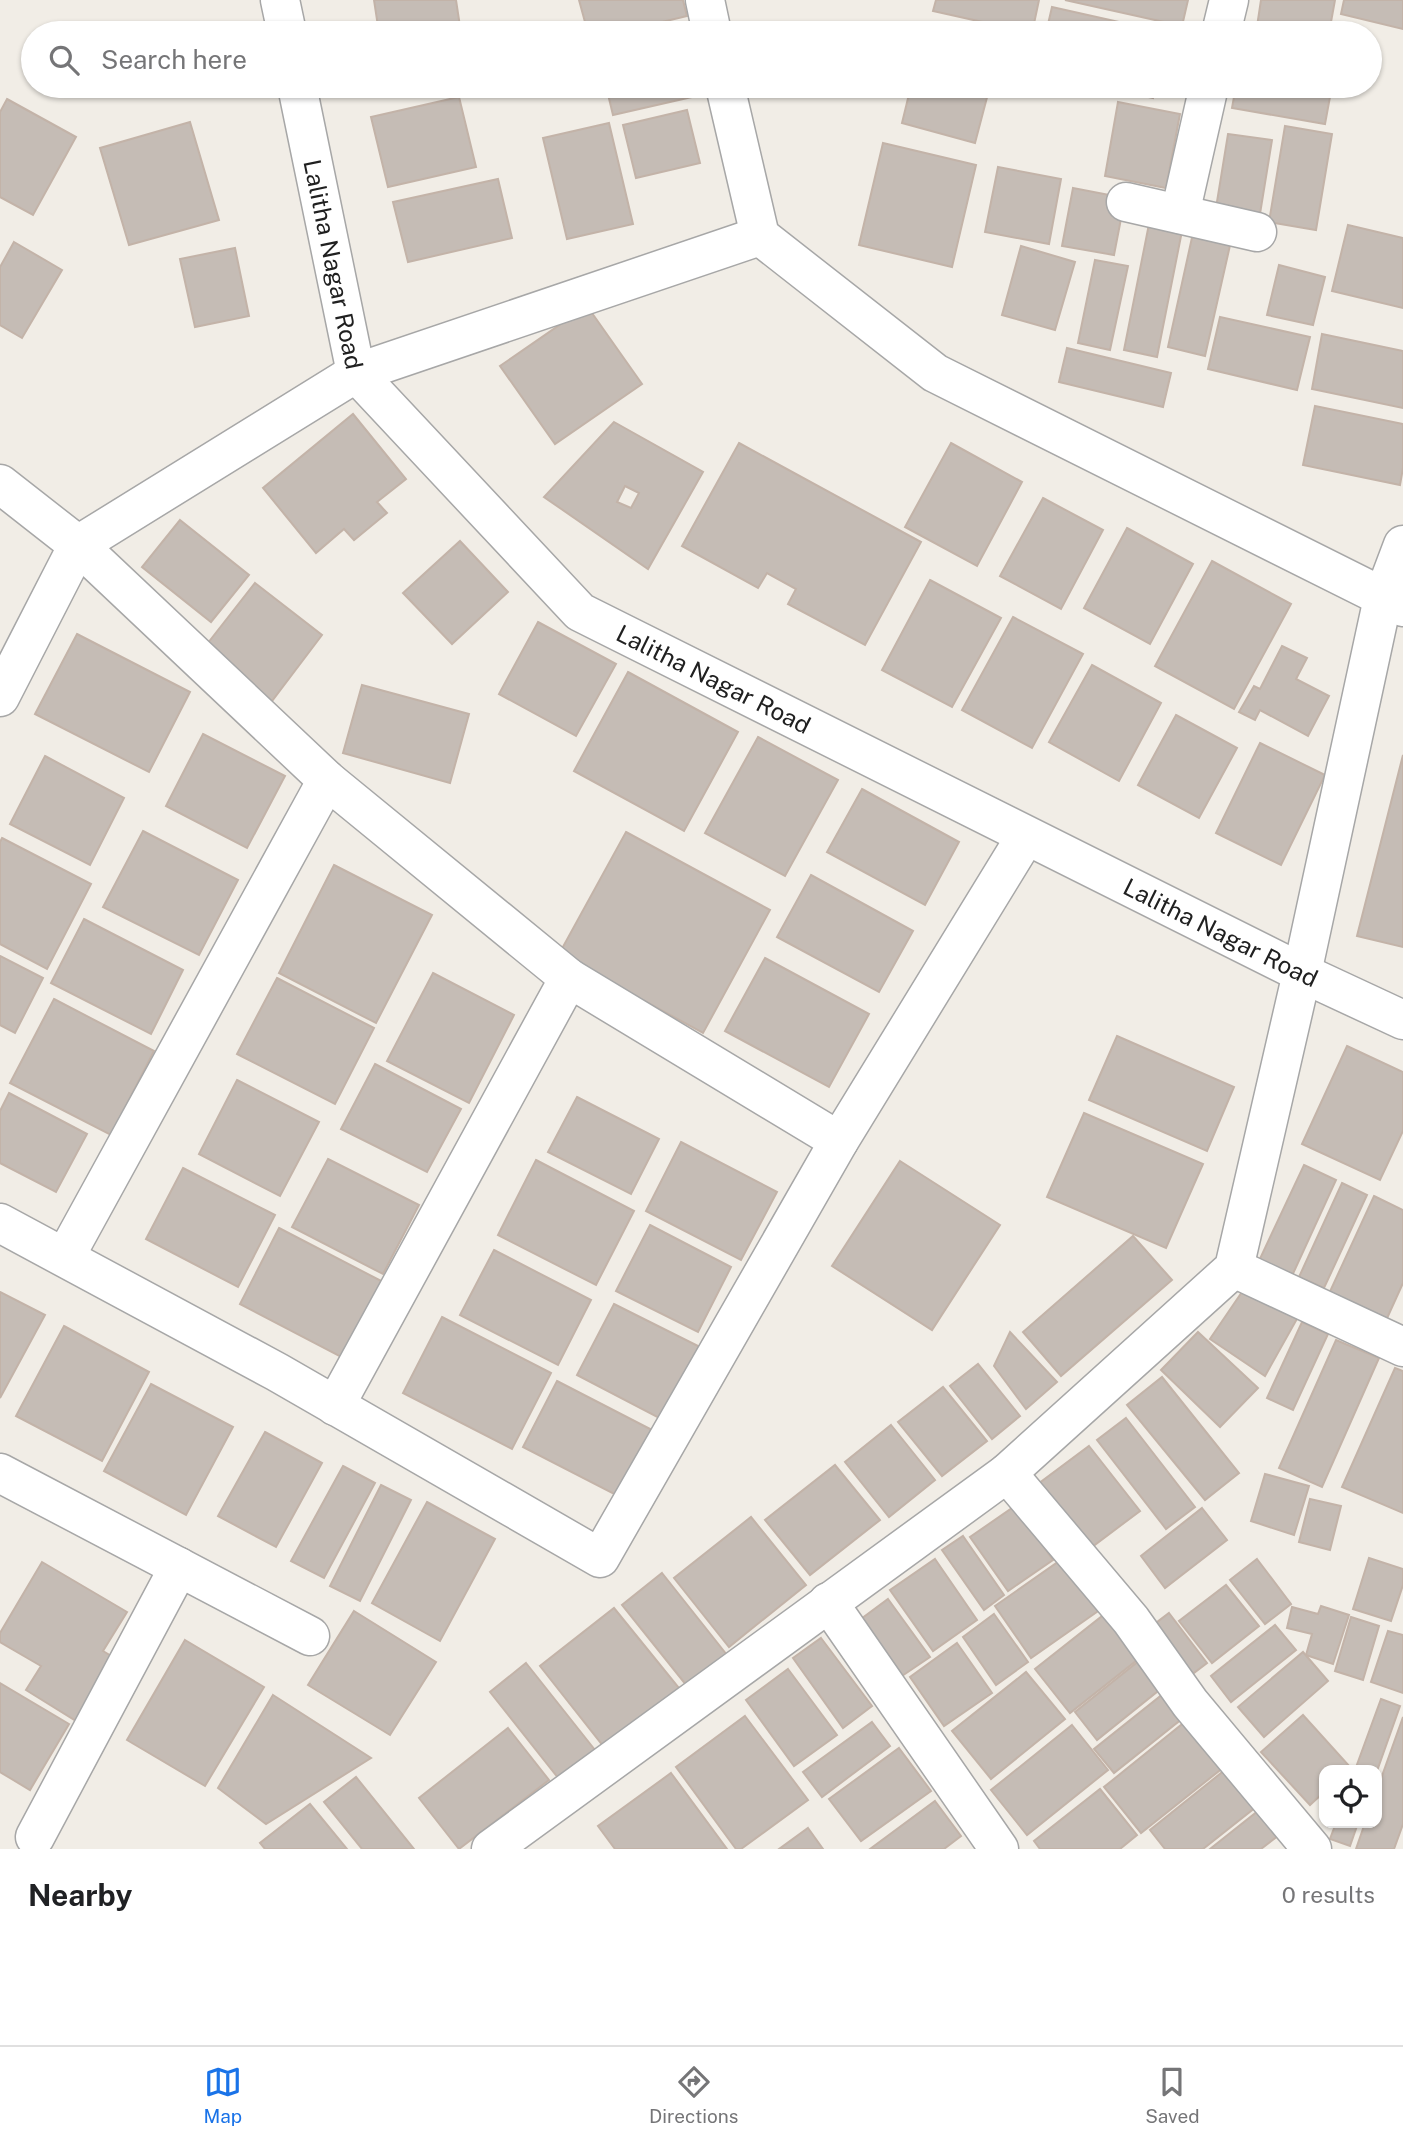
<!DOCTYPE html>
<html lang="en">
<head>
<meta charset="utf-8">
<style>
  :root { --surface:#fff; --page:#f6f6f6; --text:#202124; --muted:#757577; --line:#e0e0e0; --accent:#1a73e8 }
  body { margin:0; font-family:"Public Sans",sans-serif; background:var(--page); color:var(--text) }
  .controls { position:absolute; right:21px; bottom:21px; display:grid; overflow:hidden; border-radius:14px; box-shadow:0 2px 5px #0004 }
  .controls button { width:63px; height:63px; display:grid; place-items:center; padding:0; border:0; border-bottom:2px solid var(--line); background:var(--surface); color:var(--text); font:35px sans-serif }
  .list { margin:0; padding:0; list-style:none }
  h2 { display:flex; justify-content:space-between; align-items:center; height:91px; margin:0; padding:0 28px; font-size:30px }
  h2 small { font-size:23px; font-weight:400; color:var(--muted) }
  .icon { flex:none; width:38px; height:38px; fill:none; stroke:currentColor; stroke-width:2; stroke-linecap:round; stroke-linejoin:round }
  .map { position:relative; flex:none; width:1403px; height:1849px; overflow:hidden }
  .search { position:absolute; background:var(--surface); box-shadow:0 2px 5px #0004; left:21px; right:21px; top:21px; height:77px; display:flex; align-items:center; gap:18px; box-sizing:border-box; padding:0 24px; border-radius:38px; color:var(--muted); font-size:26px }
  .sheet { height:196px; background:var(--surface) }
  nav { display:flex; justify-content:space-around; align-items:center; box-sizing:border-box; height:98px; border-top:2px solid var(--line); background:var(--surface); font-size:19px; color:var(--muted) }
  nav a { display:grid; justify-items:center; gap:4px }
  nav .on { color:var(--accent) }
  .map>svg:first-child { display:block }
</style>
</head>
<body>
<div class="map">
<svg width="1403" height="1849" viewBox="0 0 1403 1849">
  <rect width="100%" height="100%" fill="#f1ede6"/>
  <!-- building -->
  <g fill="#c5bcb5" stroke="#c3b3a8" stroke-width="2" fill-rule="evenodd">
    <polygon points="374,0 456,0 461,33 379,33"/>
    <polygon points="579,0 683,0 687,16 616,33 588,33"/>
    <polygon points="936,0 1039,0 1032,33 933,11"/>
    <polygon points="1065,0 1188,0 1182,26"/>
    <polygon points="1261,0 1335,0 1329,33 1256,33"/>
    <polygon points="1344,0 1403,0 1403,29 1341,14"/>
    <polygon points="1052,7 1168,33 1046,33"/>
    <polygon points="606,86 689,86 692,97 613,115"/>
    <polygon points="911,86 990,86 975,143 902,123"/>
    <polygon points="1099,86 1156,86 1153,98"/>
    <polygon points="1236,86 1332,86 1325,124 1232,108"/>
    <polygon points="459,97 476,167 388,187 371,117"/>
    <polygon points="7,99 76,137 33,215 0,197 0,112"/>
    <polygon points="1118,102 1180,114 1166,188 1105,176"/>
    <polygon points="687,110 700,163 636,178 623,125"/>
    <polygon points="190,122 219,220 129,245 100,148"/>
    <polygon points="609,123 633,224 567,239 543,138"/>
    <polygon points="1285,126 1332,134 1316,230 1269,222"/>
    <polygon points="1228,134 1272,140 1260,214 1216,208"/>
    <polygon points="883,143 976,165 952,267 859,245"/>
    <polygon points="998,167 1061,179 1049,244 985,232"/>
    <polygon points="498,179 512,238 408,262 393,202"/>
    <polygon points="1073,188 1125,198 1114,255 1062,246"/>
    <polygon points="1150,219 1183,226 1157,357 1124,350"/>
    <polygon points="1348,225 1403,238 1403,308 1332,291"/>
    <polygon points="1193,233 1231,241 1205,356 1168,347"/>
    <polygon points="14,242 62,270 22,338 0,325 0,267"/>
    <polygon points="1021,246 1075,262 1055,330 1002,315"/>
    <polygon points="235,248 249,316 195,327 180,259"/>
    <polygon points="1095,260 1128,266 1110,350 1078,343"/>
    <polygon points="1279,265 1325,277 1313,325 1267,315"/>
    <polygon points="587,306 642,384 555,444 500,366"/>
    <polygon points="1220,317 1310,337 1297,390 1208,369"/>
    <polygon points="1322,334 1403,351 1403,408 1312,389"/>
    <polygon points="1067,348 1171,373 1163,407 1059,382"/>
    <polygon points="1315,406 1403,424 1403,468 1400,485 1303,465"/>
    <polygon points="353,414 406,479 377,502 387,513 354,540 344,529 316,553 263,488"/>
    <path d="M614,422L703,472L648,569L544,497ZM625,486L639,493L631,508L617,502Z"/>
    <polygon points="739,443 921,542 865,645 788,604 796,589 767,573 758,588 682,546"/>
    <polygon points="951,443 1022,482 977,566 905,527"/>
    <polygon points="1043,498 1103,530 1061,609 1000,576"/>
    <polygon points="180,520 249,575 211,622 142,567"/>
    <polygon points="1127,528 1193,564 1150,644 1084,608"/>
    <polygon points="460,541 508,592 452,644 403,593"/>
    <polygon points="1212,561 1291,604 1234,709 1155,666"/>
    <polygon points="930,580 1001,618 952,707 882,670"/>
    <polygon points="255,583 322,635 272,701 204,648"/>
    <polygon points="1013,617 1083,654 1032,748 962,710"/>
    <polygon points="538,622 616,664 576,736 499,694"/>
    <polygon points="77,634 190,692 149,772 35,714"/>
    <polygon points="1282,646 1307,658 1296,679 1329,696 1308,736 1260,710 1255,720 1239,712 1254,686 1260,689"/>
    <polygon points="1092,665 1161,703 1119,781 1049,742"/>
    <polygon points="628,672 738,732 684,831 574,771"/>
    <polygon points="362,685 469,714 450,783 343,753"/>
    <polygon points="1176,715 1237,748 1199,818 1138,785"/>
    <polygon points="203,734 285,776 247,848 166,806"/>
    <polygon points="758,737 838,780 785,876 705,833"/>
    <polygon points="1260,743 1325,775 1281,865 1216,833"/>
    <polygon points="1403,755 1403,947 1357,936"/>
    <polygon points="45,756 124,798 90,865 10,824"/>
    <polygon points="862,789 959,842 925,905 827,852"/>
    <polygon points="143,831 238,880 199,955 103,907"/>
    <polygon points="626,832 770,910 703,1033 559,954"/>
    <polygon points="2,838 91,884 47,969 0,944 0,842"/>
    <polygon points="334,865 432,915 376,1023 279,973"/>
    <polygon points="811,875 913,931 879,992 777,937"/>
    <polygon points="84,919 183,970 151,1034 51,983"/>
    <polygon points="0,956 43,978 15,1033 0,1025"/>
    <polygon points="765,958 869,1014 829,1087 725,1031"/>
    <polygon points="433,973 514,1015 469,1103 387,1061"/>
    <polygon points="277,978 374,1028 335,1104 237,1054"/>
    <polygon points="54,999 154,1051 111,1135 10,1083"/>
    <polygon points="1117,1036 1234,1087 1207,1151 1089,1100"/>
    <polygon points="1347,1046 1403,1072 1403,1131 1380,1180 1302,1144"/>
    <polygon points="375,1064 461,1109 427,1172 341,1129"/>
    <polygon points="237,1080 319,1122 280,1196 199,1154"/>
    <polygon points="9,1093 87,1134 56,1192 0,1163 0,1111"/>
    <polygon points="577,1097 659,1139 631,1194 548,1152"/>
    <polygon points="1084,1113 1203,1164 1166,1248 1047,1197"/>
    <polygon points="681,1142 777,1192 741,1260 646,1211"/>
    <polygon points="328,1159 419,1205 383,1274 292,1227"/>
    <polygon points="536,1160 634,1211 596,1285 498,1235"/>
    <polygon points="900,1161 1000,1225 932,1330 832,1266"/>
    <polygon points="1304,1165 1336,1180 1291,1278 1258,1263"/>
    <polygon points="183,1168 275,1215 238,1287 146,1239"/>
    <polygon points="1342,1183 1367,1195 1324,1288 1299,1277"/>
    <polygon points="1374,1196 1403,1210 1403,1283 1384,1325 1327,1298"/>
    <polygon points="650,1225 731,1267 698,1332 616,1291"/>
    <polygon points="279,1228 387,1284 347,1360 240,1304"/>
    <polygon points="1133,1236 1172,1280 1061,1376 1023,1332"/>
    <polygon points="494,1250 591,1300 558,1365 460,1315"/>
    <polygon points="0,1292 45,1315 0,1398"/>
    <polygon points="1242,1292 1298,1317 1265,1376 1210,1339"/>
    <polygon points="614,1304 700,1347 663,1420 577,1375"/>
    <polygon points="442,1317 551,1373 512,1449 403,1393"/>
    <polygon points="1302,1322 1328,1334 1293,1410 1267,1398"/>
    <polygon points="64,1326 149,1372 102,1461 16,1416"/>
    <polygon points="1010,1332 1057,1382 1026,1409 994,1366"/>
    <polygon points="1198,1332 1258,1388 1220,1427 1161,1370"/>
    <polygon points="1336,1340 1379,1358 1322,1487 1279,1468"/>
    <polygon points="978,1364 1020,1416 992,1439 950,1386"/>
    <polygon points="1395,1368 1403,1371 1403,1513 1342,1487"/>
    <polygon points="1162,1377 1239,1473 1205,1500 1127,1405"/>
    <polygon points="557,1381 654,1431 620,1497 523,1447"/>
    <polygon points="151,1384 233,1427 186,1515 104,1471"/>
    <polygon points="943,1387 987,1441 942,1476 898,1422"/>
    <polygon points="1126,1418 1195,1507 1166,1529 1097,1440"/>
    <polygon points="891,1425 935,1480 889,1517 845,1462"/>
    <polygon points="265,1432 322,1463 276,1547 218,1516"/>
    <polygon points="1089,1446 1140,1511 1088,1550 1038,1484"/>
    <polygon points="835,1465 880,1520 810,1575 765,1520"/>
    <polygon points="343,1466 375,1483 324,1578 291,1561"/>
    <polygon points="1265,1474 1309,1486 1294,1535 1251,1521"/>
    <polygon points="381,1485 411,1500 360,1601 330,1586"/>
    <polygon points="1310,1499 1341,1506 1330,1550 1299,1542"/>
    <polygon points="427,1502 495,1539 440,1641 372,1603"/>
    <polygon points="1015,1506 1053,1560 1008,1591 970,1537"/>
    <polygon points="1202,1508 1227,1540 1165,1588 1141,1556"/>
    <polygon points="751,1517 806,1585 729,1647 674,1578"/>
    <polygon points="963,1536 1004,1595 984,1610 942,1550"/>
    <polygon points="1065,1557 1101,1609 1031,1658 995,1606"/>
    <polygon points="1369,1558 1403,1569 1403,1585 1391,1621 1353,1609"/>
    <polygon points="935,1559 977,1620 933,1651 890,1590"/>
    <polygon points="1257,1559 1291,1604 1265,1624 1230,1580"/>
    <polygon points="42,1562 127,1612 103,1651 118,1660 81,1724 26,1690 41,1666 0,1642 0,1633"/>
    <polygon points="662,1573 727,1655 687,1686 622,1605"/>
    <polygon points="1226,1585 1259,1626 1212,1663 1179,1621"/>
    <polygon points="888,1599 930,1657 902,1676 861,1619"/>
    <polygon points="1321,1606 1349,1615 1333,1664 1306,1655 1312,1634 1287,1628 1292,1607 1318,1614"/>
    <polygon points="614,1608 679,1688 604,1747 540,1666"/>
    <polygon points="1111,1609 1146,1653 1070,1713 1035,1669"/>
    <polygon points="354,1611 436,1662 390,1735 308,1685"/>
    <polygon points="1169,1613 1207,1663 1182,1682 1144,1632"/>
    <polygon points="994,1614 1028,1662 996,1685 963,1637"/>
    <polygon points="1351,1617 1379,1626 1363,1680 1335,1671"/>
    <polygon points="1275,1625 1296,1650 1231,1702 1211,1676"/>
    <polygon points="1388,1631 1403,1635 1403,1693 1371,1682"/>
    <polygon points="821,1638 872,1706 843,1728 793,1658"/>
    <polygon points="185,1640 264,1687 205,1786 127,1740"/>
    <polygon points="957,1643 992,1693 944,1726 910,1677"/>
    <polygon points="1303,1652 1328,1681 1264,1737 1238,1707"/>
    <polygon points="1145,1656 1168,1683 1097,1740 1075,1712"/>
    <polygon points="526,1663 595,1750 559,1779 490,1692"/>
    <polygon points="788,1669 837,1735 794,1766 746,1700"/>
    <polygon points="1026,1672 1065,1719 991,1779 952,1731"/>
    <polygon points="0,1683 69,1724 30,1790 0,1772"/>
    <polygon points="1168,1690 1188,1714 1114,1773 1094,1749"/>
    <polygon points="273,1695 371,1758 266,1824 218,1788"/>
    <polygon points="1381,1699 1400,1706 1377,1771 1355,1770"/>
    <polygon points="1303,1715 1351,1768 1348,1770 1324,1770 1324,1792 1310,1805 1261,1752"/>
    <polygon points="745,1716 808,1800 741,1849 736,1849 676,1767"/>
    <polygon points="1403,1717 1403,1824 1394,1849 1356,1849 1365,1823 1377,1823 1377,1790"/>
    <polygon points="1186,1721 1224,1767 1141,1833 1104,1787"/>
    <polygon points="872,1722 890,1746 822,1797 803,1772"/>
    <polygon points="1072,1725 1108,1770 1027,1835 991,1790"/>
    <polygon points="508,1728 549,1780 459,1849 419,1798"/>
    <polygon points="899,1748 931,1791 861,1841 829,1799"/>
    <polygon points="1231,1765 1261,1803 1203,1849 1165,1849 1150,1830"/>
    <polygon points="671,1773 727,1849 615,1849 598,1826"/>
    <polygon points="356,1777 414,1849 362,1849 324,1802"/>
    <polygon points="1100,1789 1137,1835 1120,1849 1040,1849 1034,1841"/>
    <polygon points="935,1801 961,1836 944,1849 870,1849"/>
    <polygon points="310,1804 347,1849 265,1849 260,1843"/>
    <polygon points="1263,1807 1283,1832 1261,1849 1210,1849"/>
    <polygon points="1336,1823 1358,1823 1350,1846 1330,1839"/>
    <polygon points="808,1828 823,1849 779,1849"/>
  </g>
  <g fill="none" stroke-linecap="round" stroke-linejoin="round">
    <defs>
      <g id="minor">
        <polyline points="280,0 287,33"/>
        <polyline points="705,0 712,33"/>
        <polyline points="1221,33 1229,0"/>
        <path id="s1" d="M297,86L356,373L580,612L1302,973L1403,1020"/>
        <polyline points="725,86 760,236 935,373 1403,607"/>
        <polyline points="1126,202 1257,232"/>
        <polyline points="1180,214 1209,86"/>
        <polyline points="0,484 78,545 327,780 569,978 839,1141"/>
        <polyline points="0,697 78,545 356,373 760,236"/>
        <polyline points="0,1223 277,1372 600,1558 839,1141 1026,836"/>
        <polyline points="65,1257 327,780"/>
        <polyline points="1234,1268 1403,1347"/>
        <polyline points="335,1406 569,978"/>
        <polyline points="0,1473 310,1636"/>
        <polyline points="1007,1473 1131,1620 1190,1703 1312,1849"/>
        <polyline points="828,1602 999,1849"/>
        <polyline points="35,1837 179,1567"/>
        <polyline points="491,1849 1007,1473 1234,1268 1302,973 1383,598 1403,545"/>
      </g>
    </defs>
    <!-- minor casing -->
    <use href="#minor" stroke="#a7a7a7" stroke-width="41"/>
    <!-- minor -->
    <use href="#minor" stroke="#fff" stroke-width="38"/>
  </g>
  <g text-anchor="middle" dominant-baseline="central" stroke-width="7" stroke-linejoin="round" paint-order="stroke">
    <!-- street labels -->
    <g font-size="24" fill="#202020" stroke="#fff">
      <text stroke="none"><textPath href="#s1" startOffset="182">Lalitha Nagar Road</textPath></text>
      <text stroke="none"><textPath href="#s1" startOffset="770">Lalitha Nagar Road</textPath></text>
      <text stroke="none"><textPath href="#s1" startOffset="1337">Lalitha Nagar Road</textPath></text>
    </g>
  </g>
</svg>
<div class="controls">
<button><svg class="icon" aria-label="locate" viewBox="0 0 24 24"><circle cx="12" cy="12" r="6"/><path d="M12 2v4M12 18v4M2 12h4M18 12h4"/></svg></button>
</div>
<div class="search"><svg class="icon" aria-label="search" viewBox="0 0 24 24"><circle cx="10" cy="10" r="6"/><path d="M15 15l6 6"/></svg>Search here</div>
</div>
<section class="sheet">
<h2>Nearby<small>0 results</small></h2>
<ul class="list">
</ul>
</section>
<nav>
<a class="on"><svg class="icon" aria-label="map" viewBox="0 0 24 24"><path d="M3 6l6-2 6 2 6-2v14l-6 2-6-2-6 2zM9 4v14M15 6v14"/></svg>Map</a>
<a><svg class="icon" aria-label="directions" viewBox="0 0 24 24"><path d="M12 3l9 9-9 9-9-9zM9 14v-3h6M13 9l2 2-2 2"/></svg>Directions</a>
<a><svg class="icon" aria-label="saved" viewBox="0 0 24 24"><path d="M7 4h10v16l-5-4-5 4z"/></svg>Saved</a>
</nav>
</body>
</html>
